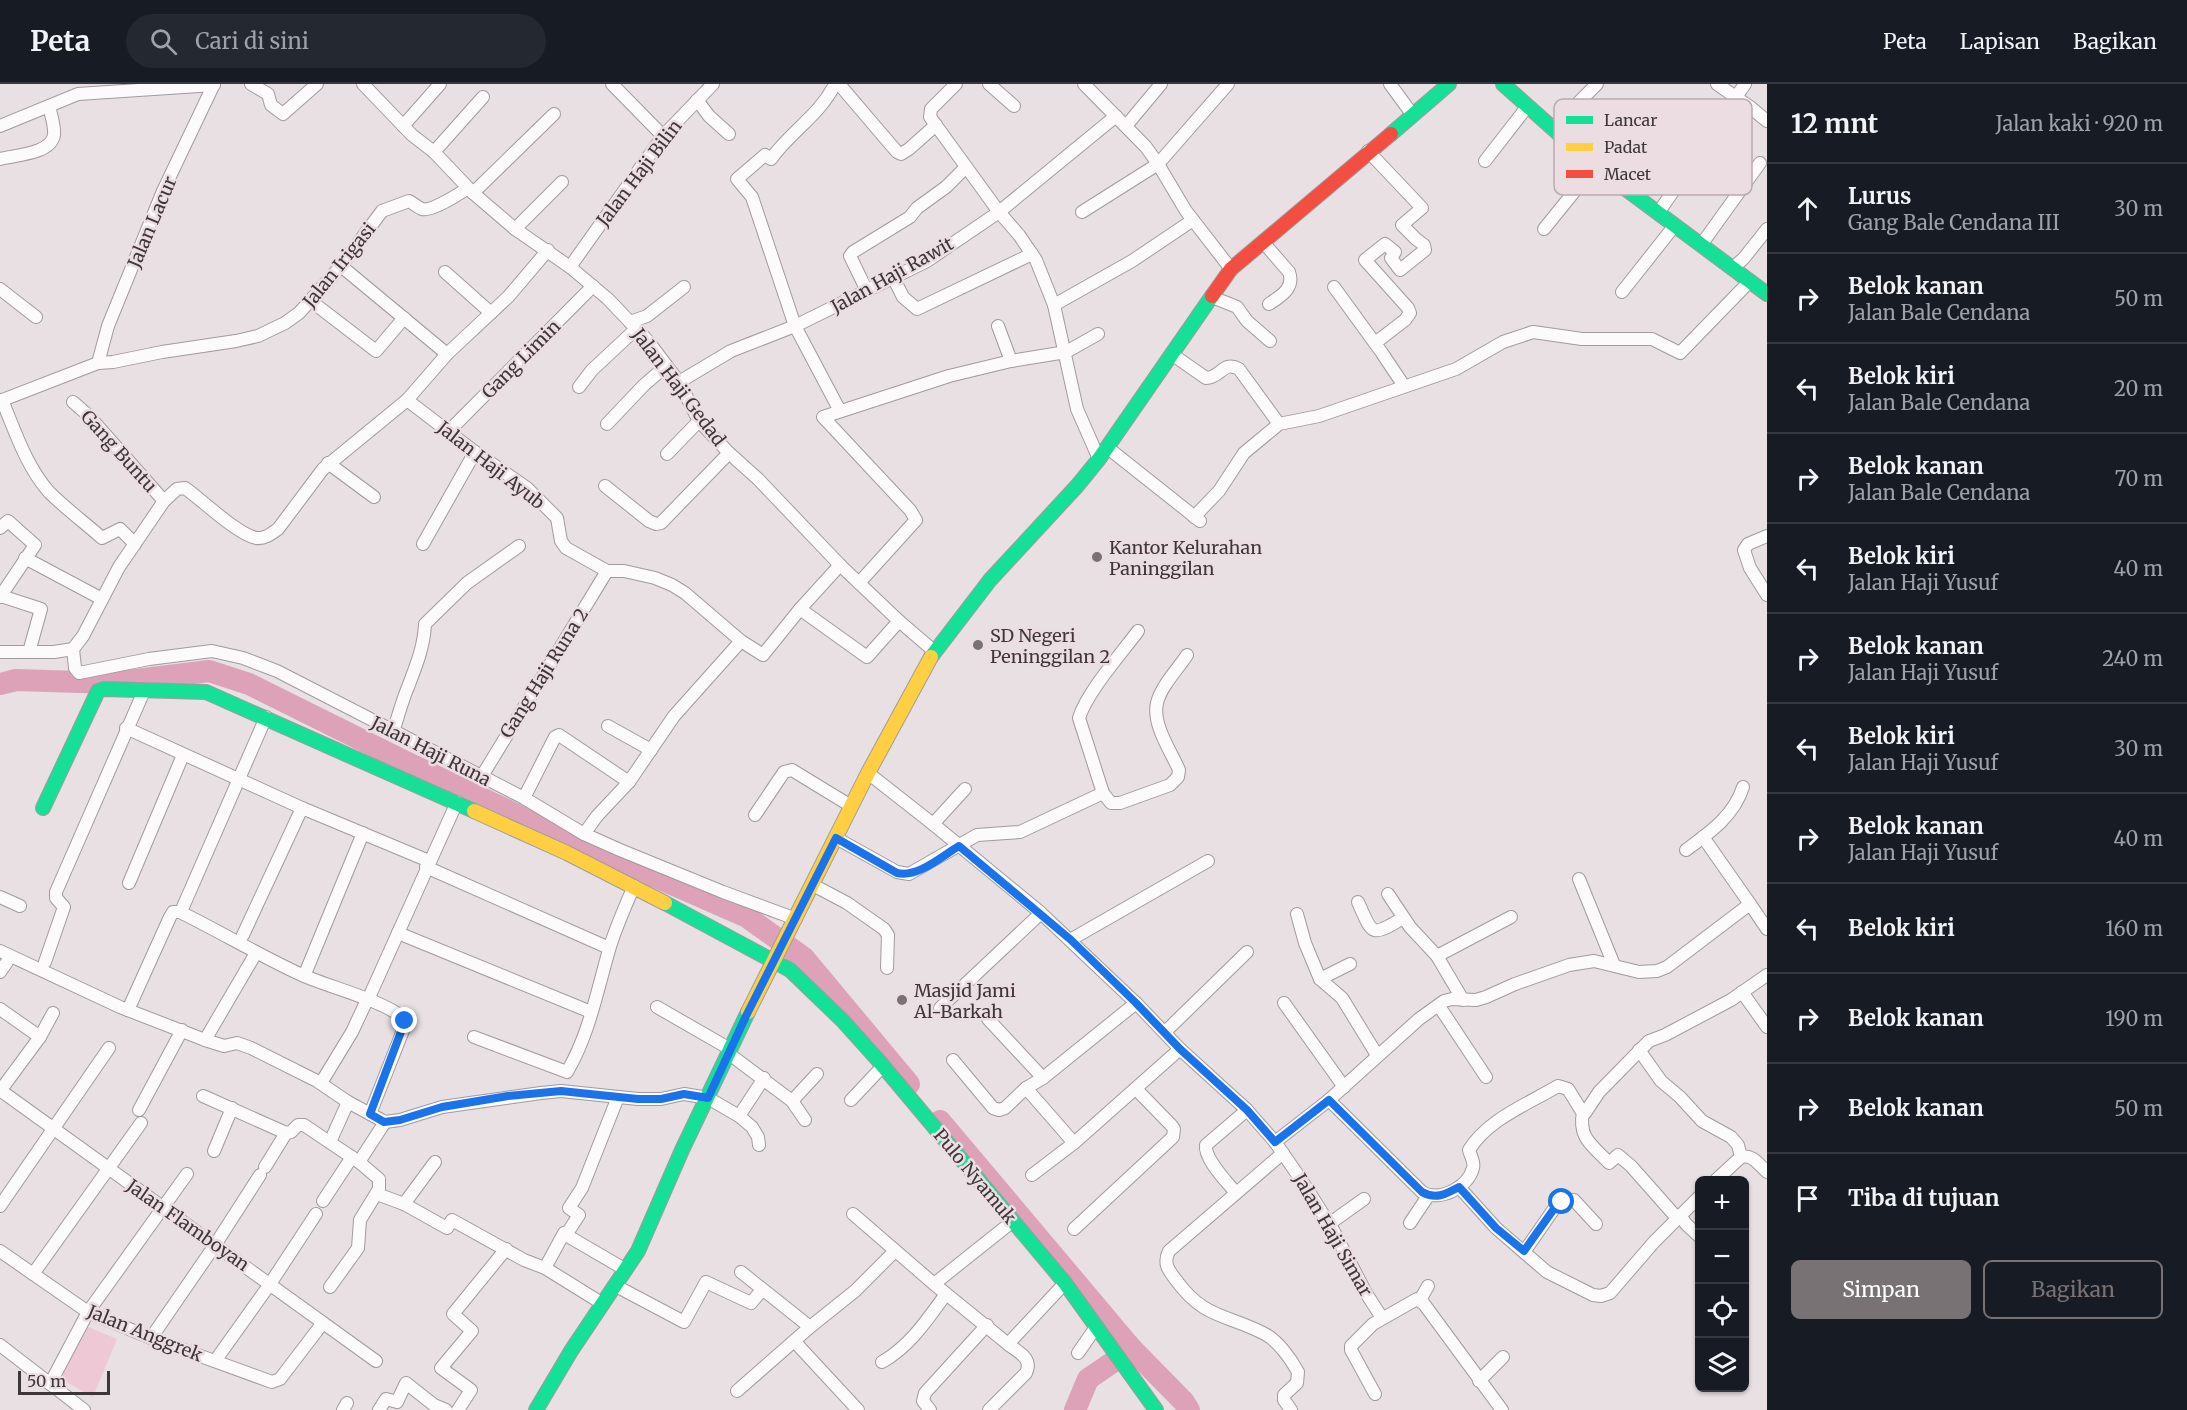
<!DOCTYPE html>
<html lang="id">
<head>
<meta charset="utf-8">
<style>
  :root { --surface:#171b24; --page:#242831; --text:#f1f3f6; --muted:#9ea1a6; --line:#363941; --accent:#797274 }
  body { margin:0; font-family:Merriweather,serif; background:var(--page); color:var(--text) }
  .controls { position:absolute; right:18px; bottom:18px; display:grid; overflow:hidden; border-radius:9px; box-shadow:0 2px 4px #0004 }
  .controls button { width:54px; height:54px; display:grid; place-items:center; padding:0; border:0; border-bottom:2px solid var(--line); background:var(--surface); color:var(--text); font:30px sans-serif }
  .scale { position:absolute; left:18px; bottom:15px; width:92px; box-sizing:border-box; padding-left:6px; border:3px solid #3d3739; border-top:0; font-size:16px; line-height:21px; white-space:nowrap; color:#3d3739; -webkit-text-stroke:4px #ecdde2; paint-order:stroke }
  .stop { position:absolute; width:18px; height:18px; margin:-14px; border:4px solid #1a73e8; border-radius:50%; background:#fff }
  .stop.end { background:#1a73e8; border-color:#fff; box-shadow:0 2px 6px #0008 }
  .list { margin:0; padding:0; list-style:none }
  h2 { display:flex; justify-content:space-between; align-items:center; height:78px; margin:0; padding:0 24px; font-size:26px }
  h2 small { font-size:20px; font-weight:400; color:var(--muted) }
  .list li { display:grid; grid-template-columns:39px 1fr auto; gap:18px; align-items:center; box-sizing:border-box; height:90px; padding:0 24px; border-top:2px solid var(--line) }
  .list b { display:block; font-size:22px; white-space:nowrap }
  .list p { margin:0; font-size:20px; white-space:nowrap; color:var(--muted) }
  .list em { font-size:20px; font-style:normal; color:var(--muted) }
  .actions { display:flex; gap:12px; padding:18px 24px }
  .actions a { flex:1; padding:14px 0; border:2px solid var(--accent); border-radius:9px; text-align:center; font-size:21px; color:var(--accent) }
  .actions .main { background:var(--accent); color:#fff }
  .icon { flex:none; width:33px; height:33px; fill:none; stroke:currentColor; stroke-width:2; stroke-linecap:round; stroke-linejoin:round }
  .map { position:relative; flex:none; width:1767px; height:1326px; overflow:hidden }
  header { display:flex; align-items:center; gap:36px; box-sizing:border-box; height:84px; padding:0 30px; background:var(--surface); border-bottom:2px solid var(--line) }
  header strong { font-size:28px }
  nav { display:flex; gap:33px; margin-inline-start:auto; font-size:21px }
  .search { width:420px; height:54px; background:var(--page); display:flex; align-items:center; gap:15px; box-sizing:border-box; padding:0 21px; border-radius:33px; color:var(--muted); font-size:22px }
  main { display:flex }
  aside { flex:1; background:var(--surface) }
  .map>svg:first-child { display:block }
</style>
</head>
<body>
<header>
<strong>Peta</strong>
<div class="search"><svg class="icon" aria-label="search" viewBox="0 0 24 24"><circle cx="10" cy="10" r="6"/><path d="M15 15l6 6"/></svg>Cari di sini</div>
<nav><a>Peta</a><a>Lapisan</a><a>Bagikan</a></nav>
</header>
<main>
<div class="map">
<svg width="1767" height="1326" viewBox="0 0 1767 1326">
  <rect width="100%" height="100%" fill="#e8e0e3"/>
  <!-- green -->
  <polygon fill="#eec8d5" points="86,1242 117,1255 93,1313 61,1295"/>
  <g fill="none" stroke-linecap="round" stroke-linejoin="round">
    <!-- river -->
    <g stroke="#dda1b8" stroke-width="22">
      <polyline points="0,600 16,596 112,599 209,587 249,600 404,677 546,745 747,833 804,874 909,1000"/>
      <polyline points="940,1037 1132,1265 1184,1318 1189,1326"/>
      <polyline points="1075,1326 1088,1295 1132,1265"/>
    </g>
    <defs>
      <g id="street">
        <polyline points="251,0 268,10 271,21 283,30 317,0"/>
        <polyline points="363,0 412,51 434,68 473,109 515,145 570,183 608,215 648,257 679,298 699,337 729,369 758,395 840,481 899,537 934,567"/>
        <polyline points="612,0 663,52"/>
        <path d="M835,0C820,31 790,48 771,75L765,71L737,95L752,113L795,242L840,327"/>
        <polyline points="839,0 897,68 901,70 909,65 936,41"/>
        <polyline points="956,0 931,25 930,33 999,128 1019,151 1036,176 1054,221 1077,325 1099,375"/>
        <polyline points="989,0 1014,22"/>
        <polyline points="1084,0 1146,63 1158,80 1186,127 1231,185"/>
        <polyline points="1390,0 1412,30"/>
        <polyline points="1717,0 1750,23 1767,37"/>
        <polyline points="1736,13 1745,0"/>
        <polyline points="697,16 709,32 729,50"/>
        <polyline points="0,42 78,10 214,1"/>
        <polyline points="403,42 440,0"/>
        <polyline points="1126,42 1161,0"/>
        <polyline points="1552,45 1597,0"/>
        <polyline points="1368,67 1422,124 1402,141 1416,155 1424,161 1425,166 1400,186 1391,174 1395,168 1385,160 1365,176 1408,224 1410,229 1405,236 1375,259"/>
        <polyline points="434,68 483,13"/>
        <path d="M0,75C15,71 51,70 54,51C55,42 51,31 49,22"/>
        <polyline points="1485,77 1527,23"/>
        <polyline points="473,109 554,30"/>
        <polyline points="1082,128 1158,80 1228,0"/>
        <polyline points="1658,129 1713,50"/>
        <polyline points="515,145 562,98"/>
        <polyline points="1544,145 1595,82"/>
        <path d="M1263,158L1289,188C1295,204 1281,212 1269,220"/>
        <polyline points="1701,161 1760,79"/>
        <polyline points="341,182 447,270"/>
        <polyline points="570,183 663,52 713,0"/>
        <polyline points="1733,184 1744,174 1767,145"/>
        <polyline points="445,188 491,229"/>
        <polyline points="893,193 903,213 917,225 1032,170"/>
        <polyline points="1334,203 1382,269 1404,302"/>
        <polyline points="0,205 36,233"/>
        <polyline points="867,207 850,172 853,168 910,133 917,124 946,103 966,83"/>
        <polyline points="1622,208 1675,141"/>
        <polyline points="1212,213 1237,223 1247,237 1270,257"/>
        <polyline points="311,217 376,267 404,234"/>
        <polyline points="1054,221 1132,177 1193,136"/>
        <polyline points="630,238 647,232 684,203"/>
        <polyline points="998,242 1011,277"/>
        <path d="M1173,271L1206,294C1221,294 1223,276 1239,285L1279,340"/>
        <polyline points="98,279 108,242 163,107 214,0"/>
        <polyline points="679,298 731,267 795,242 927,177 999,128 1116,32"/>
        <polyline points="579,303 592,286 636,245"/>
        <path d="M2,316C15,347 26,382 49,408C65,424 85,439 102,454L120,445L135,460"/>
        <polyline points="407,316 475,368 527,404 557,434 561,457 566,464 607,487 624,487 655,494 672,501 685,509 741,557 763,571 800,525 840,481"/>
        <path d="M0,317L98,279L113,278L162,268L236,257L258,252L285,239L299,229L341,182L382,127L409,117C413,119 417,123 422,125C431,128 459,110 468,104"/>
        <polyline points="73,318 88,331 164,417"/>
        <polyline points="607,340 644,301 666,282"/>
        <polyline points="448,348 593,202"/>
        <polyline points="1108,364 1200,437"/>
        <polyline points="667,370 699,337"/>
        <polyline points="328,379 374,413"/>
        <polyline points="605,402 649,437 656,440 661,439 729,369"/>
        <polyline points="1194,433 1219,407 1244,369 1279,340 1319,332 1456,285 1503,258 1533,248 1582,255 1652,255 1680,269 1750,197"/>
        <polyline points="0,444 8,437 35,461 0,513"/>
        <polyline points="1767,452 1748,460 1744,466 1750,484 1767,511"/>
        <polyline points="423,460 475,368"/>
        <polyline points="25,474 102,515"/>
        <polyline points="859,499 916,436 910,426 823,333 949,292 1011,277 1066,268 1098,250"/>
        <polyline points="1,512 41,525 29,568"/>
        <polyline points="800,525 867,573 899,537"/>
        <path d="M1138,547C1121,570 1087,608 1079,634L1103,709L1111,719H1120L1170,701L1178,693L1179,686C1171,667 1152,641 1157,619C1161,602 1178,585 1187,571"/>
        <polyline points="73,565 75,584 79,589 149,575 212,567 243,574 277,587 524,714 584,750 620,766 723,808 796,835"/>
        <path d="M0,568H54L73,565L83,552L119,483L164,417L177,405L185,404C202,416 237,450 256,454C265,455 271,450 278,445L323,385L407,316L447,270L508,213L548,166"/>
        <polyline points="608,642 651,666"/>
        <polyline points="126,644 302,724 429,777"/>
        <path d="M393,648C398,633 402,617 408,603C416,582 424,563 425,540L467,499L519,462"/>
        <polyline points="868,689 933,740 1041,829 1136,919 1180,965 1247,1026 1275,1058 1302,1097 1333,1146 1366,1209 1382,1234"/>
        <polyline points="482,692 607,487"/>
        <polyline points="524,714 555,653 559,651 629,698"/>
        <polyline points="755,731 784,688 792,686 851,722"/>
        <polyline points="933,740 965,705"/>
        <polyline points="584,750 597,732 629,698 674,632 741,557"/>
        <polyline points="1703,753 1750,820"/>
        <polyline points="836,754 897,788 909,790 977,751 1020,748 1103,709"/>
        <path d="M1686,766C1709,749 1734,732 1743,703"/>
        <polyline points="426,783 609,864"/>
        <polyline points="1579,795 1614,881"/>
        <polyline points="129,799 183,671"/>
        <polyline points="813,801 847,819 884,845 888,851 887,884"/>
        <polyline points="1388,810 1410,843 1437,872 1463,916"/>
        <polyline points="0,813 20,822"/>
        <path d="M1358,818C1373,852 1371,853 1403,834"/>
        <polyline points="183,823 266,633"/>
        <polyline points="1297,830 1305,859 1320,895 1342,914 1377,971"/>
        <polyline points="398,849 591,928"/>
        <polyline points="243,851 302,724"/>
        <polyline points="1070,856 1208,777"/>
        <polyline points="0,867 120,923 205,956"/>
        <polyline points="256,869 205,956 224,962 237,959 251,964 317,997 348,1018 385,1038 400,1036 442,1023 541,1009 561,1007 638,1015 661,1015 684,1010 708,1014 739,1032 752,1043 758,1053 759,1061"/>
        <polyline points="1437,872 1511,833"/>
        <polyline points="45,878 64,823 56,814 56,808 144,607"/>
        <polyline points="307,885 363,749"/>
        <polyline points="0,888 7,878"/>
        <polyline points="1320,895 1350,880"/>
        <polyline points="1742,908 1767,943"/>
        <polyline points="371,909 457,718"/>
        <polyline points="1284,919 1344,1003"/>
        <polyline points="1439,922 1486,993"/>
        <polyline points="657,923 730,965"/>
        <polyline points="940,924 1041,829"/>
        <polyline points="0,925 40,953"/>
        <path d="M128,926L170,833L173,828H180C221,848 260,872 302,891C332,904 379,915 404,934L405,937L404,944L370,1030"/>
        <polyline points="988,935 1043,994"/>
        <polyline points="1165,948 1247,868"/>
        <path d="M474,953L567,988C589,951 597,907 609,866C615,845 625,823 634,802"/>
        <polyline points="1639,966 1661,997 1680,1013 1702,1037 1731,1053 1738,1061 1741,1073"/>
        <polyline points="728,969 792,1017 805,1036"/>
        <polyline points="953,976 993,1024 999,1026 1005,1024 1026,1004 1043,994 1136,919"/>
        <polyline points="321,999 352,948 367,916"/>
        <polyline points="1026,1004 1074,1059"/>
        <polyline points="0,1006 376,1277"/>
        <polyline points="0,1007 40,953 53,929"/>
        <polyline points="203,1012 286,1049"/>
        <polyline points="618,1013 582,1104 569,1124 579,1131 566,1151 626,1186"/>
        <polyline points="851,1016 883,982"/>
        <path d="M1329,1016L1422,1108C1439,1118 1468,1104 1473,1084C1475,1078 1470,1071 1469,1066C1488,1035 1528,1020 1558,1002L1568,1005L1581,1026L1585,1029L1599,1008L1649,957L1665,951L1731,916L1767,891"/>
        <polyline points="792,1017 817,990"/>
        <polyline points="139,1026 182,946"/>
        <path d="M1583,1028C1578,1054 1592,1061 1609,1079L1618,1071L1631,1082L1677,1134"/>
        <polyline points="739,1032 764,994"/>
        <polyline points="286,1049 291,1048 298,1041 304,1041 359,1078 379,1095 379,1105 360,1136 358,1164 330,1203"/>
        <polyline points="330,1058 348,1018"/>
        <polyline points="1275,1058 1329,1016 1419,935 1444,917 1452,915 1476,916 1486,913 1515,900 1569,881 1594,877 1639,888 1657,887 1667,883 1750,820 1767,845"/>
        <polyline points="214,1067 232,1024"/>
        <path d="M1283,1069L1169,1167C1163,1179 1168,1186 1176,1196C1204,1235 1227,1230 1265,1250C1278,1257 1291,1275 1298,1288L1297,1299L1284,1311V1316L1291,1326"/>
        <polyline points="359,1078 385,1038"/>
        <polyline points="265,1083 286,1049"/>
        <polyline points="1032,1091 1074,1059 1180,965"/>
        <path d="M1716,1096L1741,1073C1753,1070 1759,1081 1767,1088"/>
        <polyline points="1459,1103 1496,1144 1547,1188 1593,1211 1601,1212 1610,1209 1654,1158 1700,1112"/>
        <path d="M1236,1109C1227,1098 1204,1075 1206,1061L1247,1026"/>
        <polyline points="377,1110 404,1120 447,1144 452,1136 524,1176 545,1184 603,1220"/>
        <polyline points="323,1117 352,1073"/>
        <polyline points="404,1120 435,1078"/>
        <polyline points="0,1122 109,964"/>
        <polyline points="853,1130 934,1200 1008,1260"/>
        <polyline points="1680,1131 1686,1140 1700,1153"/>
        <polyline points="1410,1139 1428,1112"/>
        <polyline points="1329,1140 1364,1115"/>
        <polyline points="1074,1145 1173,1053 1174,1045 1172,1042 1136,1005"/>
        <polyline points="0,1167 88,1228 151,1254 272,1298 280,1295 322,1240"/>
        <polyline points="1524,1168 1556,1122 1566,1116 1574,1116 1596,1140"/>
        <polyline points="545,1184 564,1149 566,1151"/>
        <polyline points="741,1188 810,1243"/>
        <polyline points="33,1190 141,1039"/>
        <polyline points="934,1200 1013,1137"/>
        <polyline points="616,1202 684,1238 706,1198 751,1219 762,1206"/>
        <polyline points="1420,1216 1428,1202"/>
        <polyline points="151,1254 215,1161 260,1091"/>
        <polyline points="795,1258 858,1326"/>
        <polyline points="0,1261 84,1326"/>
        <polyline points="1078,1269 1096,1243"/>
        <polyline points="215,1277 270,1200 316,1130"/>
        <path d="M882,1278C910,1262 927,1236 946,1210"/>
        <polyline points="1479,1297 1503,1273"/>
        <polyline points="50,1300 88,1228 187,1090"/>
        <polyline points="737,1307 810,1243 855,1207 895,1167"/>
        <polyline points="1375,1310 1351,1266 1351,1262 1373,1240 1417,1215 1424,1220 1502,1326"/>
        <polyline points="343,1326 347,1319"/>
        <polyline points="379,1326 386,1315 397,1318 406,1299 434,1321 446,1326"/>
        <polyline points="458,1326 471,1306 441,1284 472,1247 453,1230 506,1165"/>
        <polyline points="930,1326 923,1317 925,1309 987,1241"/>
        <path d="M989,1326L1026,1289C1033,1274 1019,1269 1008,1260L1065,1199"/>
      </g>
      <g id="fast">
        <polyline points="1503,0 1595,82 1767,210"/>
        <polyline points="1391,50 1449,0"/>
        <polyline points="931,573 990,496 1077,402 1099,375 1212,212"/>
        <polyline points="43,724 98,607 104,605 206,608 474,727"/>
        <polyline points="665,819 790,886 842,936 878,976 1065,1199 1156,1326"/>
        <polyline points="536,1326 571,1267 638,1167 682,1066 748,928"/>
      </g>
      <g id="slow">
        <polyline points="474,727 567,769 665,819"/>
        <polyline points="748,928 868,689 931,573"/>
      </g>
      <polyline id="jam" points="1212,212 1231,185 1391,50"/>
    </defs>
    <!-- street casing -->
    <use href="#street" stroke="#a19b9d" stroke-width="14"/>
    <!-- fast casing -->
    <use href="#fast" stroke="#a19b9d" stroke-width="16"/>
    <!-- slow casing -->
    <use href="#slow" stroke="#a19b9d" stroke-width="16"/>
    <!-- jam casing -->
    <use href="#jam" stroke="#a19b9d" stroke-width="16"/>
    <!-- street -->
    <use href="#street" stroke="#fcfafb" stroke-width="12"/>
    <!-- fast -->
    <use href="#fast" stroke="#16e098" stroke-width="14"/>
    <!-- slow -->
    <use href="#slow" stroke="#ffcf43" stroke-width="14"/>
    <!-- jam -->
    <use href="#jam" stroke="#f24e42" stroke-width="14"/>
  </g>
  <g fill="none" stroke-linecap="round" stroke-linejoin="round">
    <!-- route -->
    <path stroke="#1a73e8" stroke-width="8" d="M405,937L370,1030L384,1038L400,1036L442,1023L508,1012L561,1007L638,1015H661L684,1010L708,1014L746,932L836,754L897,789C918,794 942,772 959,762L1071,856L1136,919L1180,965L1247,1026L1275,1058L1329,1016L1422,1108C1436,1116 1446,1110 1459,1103L1496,1144L1524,1167L1556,1122L1562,1118"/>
  </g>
  <!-- markers -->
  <g fill="#797274" stroke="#ecdde2" stroke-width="2">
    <circle cx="1097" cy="473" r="6"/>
    <circle cx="978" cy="561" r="6"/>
    <circle cx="902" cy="916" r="6"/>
  </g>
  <g text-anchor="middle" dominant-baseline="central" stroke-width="5" stroke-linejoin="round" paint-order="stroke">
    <!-- street labels -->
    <g font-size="18" fill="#3d3739" stroke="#ecdde2">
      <text transform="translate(639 89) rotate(-53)">Jalan Haji Bilin</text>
      <text transform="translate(152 138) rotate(-67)">Jalan Lacur</text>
      <text transform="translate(339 181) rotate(-51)">Jalan Irigasi</text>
      <text transform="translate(892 191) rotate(-29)">Jalan Haji Rawit</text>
      <text transform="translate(521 275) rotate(-45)">Gang Limin</text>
      <text transform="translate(679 303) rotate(53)">Jalan Haji Gedad</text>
      <text transform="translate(119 367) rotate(48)">Gang Buntu</text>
      <text transform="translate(491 381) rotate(38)">Jalan Haji Ayub</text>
      <text transform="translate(544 589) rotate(-58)">Gang Haji Runa 2</text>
      <text transform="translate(431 667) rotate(27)">Jalan Haji Runa</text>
      <text transform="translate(975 1092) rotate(50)">Pulo Nyamuk</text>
      <text transform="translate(188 1141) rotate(35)">Jalan Flamboyan</text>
      <text transform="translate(1333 1151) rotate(60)">Jalan Haji Simar</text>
      <text transform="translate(145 1249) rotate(22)">Jalan Anggrek</text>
    </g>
    <!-- poi labels -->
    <g font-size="18" fill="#3d3739" stroke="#ecdde2" text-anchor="start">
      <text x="1109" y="463">Kantor Kelurahan<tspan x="1109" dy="21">Paninggilan</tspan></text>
      <text x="990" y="551">SD Negeri<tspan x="990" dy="21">Peninggilan 2</tspan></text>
      <text x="914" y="906">Masjid Jami<tspan x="914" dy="21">Al-Barkah</tspan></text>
    </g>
  </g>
  <!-- legend -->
  <rect x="1554" y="15" width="198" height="96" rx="9" fill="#ecdde2" stroke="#b8abaf" stroke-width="1.5"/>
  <rect x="1566" y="32" width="27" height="8" fill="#16e098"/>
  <rect x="1566" y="59" width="27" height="8" fill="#ffcf43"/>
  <rect x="1566" y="86" width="27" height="8" fill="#f24e42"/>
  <g font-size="16" fill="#3d3739">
    <text x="1604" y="42">Lancar</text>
    <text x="1604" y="69">Padat</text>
    <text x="1604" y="96">Macet</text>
  </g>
</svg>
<div class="controls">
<button>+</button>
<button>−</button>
<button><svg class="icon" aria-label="locate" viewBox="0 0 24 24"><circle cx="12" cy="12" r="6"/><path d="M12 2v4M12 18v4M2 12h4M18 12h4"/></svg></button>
<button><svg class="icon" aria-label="layers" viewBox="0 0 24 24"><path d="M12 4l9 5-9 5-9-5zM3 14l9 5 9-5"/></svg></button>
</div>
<div class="scale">50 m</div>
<div class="stop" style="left:1562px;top:1118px"></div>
<div class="stop end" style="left:405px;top:937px"></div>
</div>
<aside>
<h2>12 mnt<small>Jalan kaki · 920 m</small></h2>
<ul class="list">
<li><svg class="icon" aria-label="ahead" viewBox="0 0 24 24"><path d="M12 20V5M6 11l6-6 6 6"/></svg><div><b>Lurus</b><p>Gang Bale Cendana III</p></div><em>30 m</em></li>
<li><svg class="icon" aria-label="right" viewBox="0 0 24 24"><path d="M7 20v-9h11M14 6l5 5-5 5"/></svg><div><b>Belok kanan</b><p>Jalan Bale Cendana</p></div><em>50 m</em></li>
<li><svg class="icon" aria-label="left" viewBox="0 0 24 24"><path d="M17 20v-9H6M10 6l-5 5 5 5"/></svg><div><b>Belok kiri</b><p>Jalan Bale Cendana</p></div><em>20 m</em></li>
<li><svg class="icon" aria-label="right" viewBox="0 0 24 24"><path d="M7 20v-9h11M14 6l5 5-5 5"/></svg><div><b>Belok kanan</b><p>Jalan Bale Cendana</p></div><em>70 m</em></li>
<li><svg class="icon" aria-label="left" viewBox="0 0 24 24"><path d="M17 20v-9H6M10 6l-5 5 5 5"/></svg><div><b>Belok kiri</b><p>Jalan Haji Yusuf</p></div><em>40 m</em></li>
<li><svg class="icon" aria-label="right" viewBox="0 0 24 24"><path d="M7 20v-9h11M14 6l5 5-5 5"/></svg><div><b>Belok kanan</b><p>Jalan Haji Yusuf</p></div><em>240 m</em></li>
<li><svg class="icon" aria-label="left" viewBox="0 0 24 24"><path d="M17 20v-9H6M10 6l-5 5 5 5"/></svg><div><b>Belok kiri</b><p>Jalan Haji Yusuf</p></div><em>30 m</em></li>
<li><svg class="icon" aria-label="right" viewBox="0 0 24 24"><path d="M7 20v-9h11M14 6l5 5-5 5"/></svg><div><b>Belok kanan</b><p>Jalan Haji Yusuf</p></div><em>40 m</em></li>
<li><svg class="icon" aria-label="left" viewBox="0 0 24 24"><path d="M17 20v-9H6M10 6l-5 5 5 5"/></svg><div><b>Belok kiri</b></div><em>160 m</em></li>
<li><svg class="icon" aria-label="right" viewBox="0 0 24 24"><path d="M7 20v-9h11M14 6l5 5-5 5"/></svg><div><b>Belok kanan</b></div><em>190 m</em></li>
<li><svg class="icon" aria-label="right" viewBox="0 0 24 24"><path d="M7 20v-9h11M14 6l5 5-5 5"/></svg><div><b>Belok kanan</b></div><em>50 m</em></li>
<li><svg class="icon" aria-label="arrive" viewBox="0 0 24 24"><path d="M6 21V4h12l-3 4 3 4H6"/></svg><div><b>Tiba di tujuan</b></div></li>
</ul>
<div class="actions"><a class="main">Simpan</a><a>Bagikan</a></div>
</aside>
</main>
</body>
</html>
